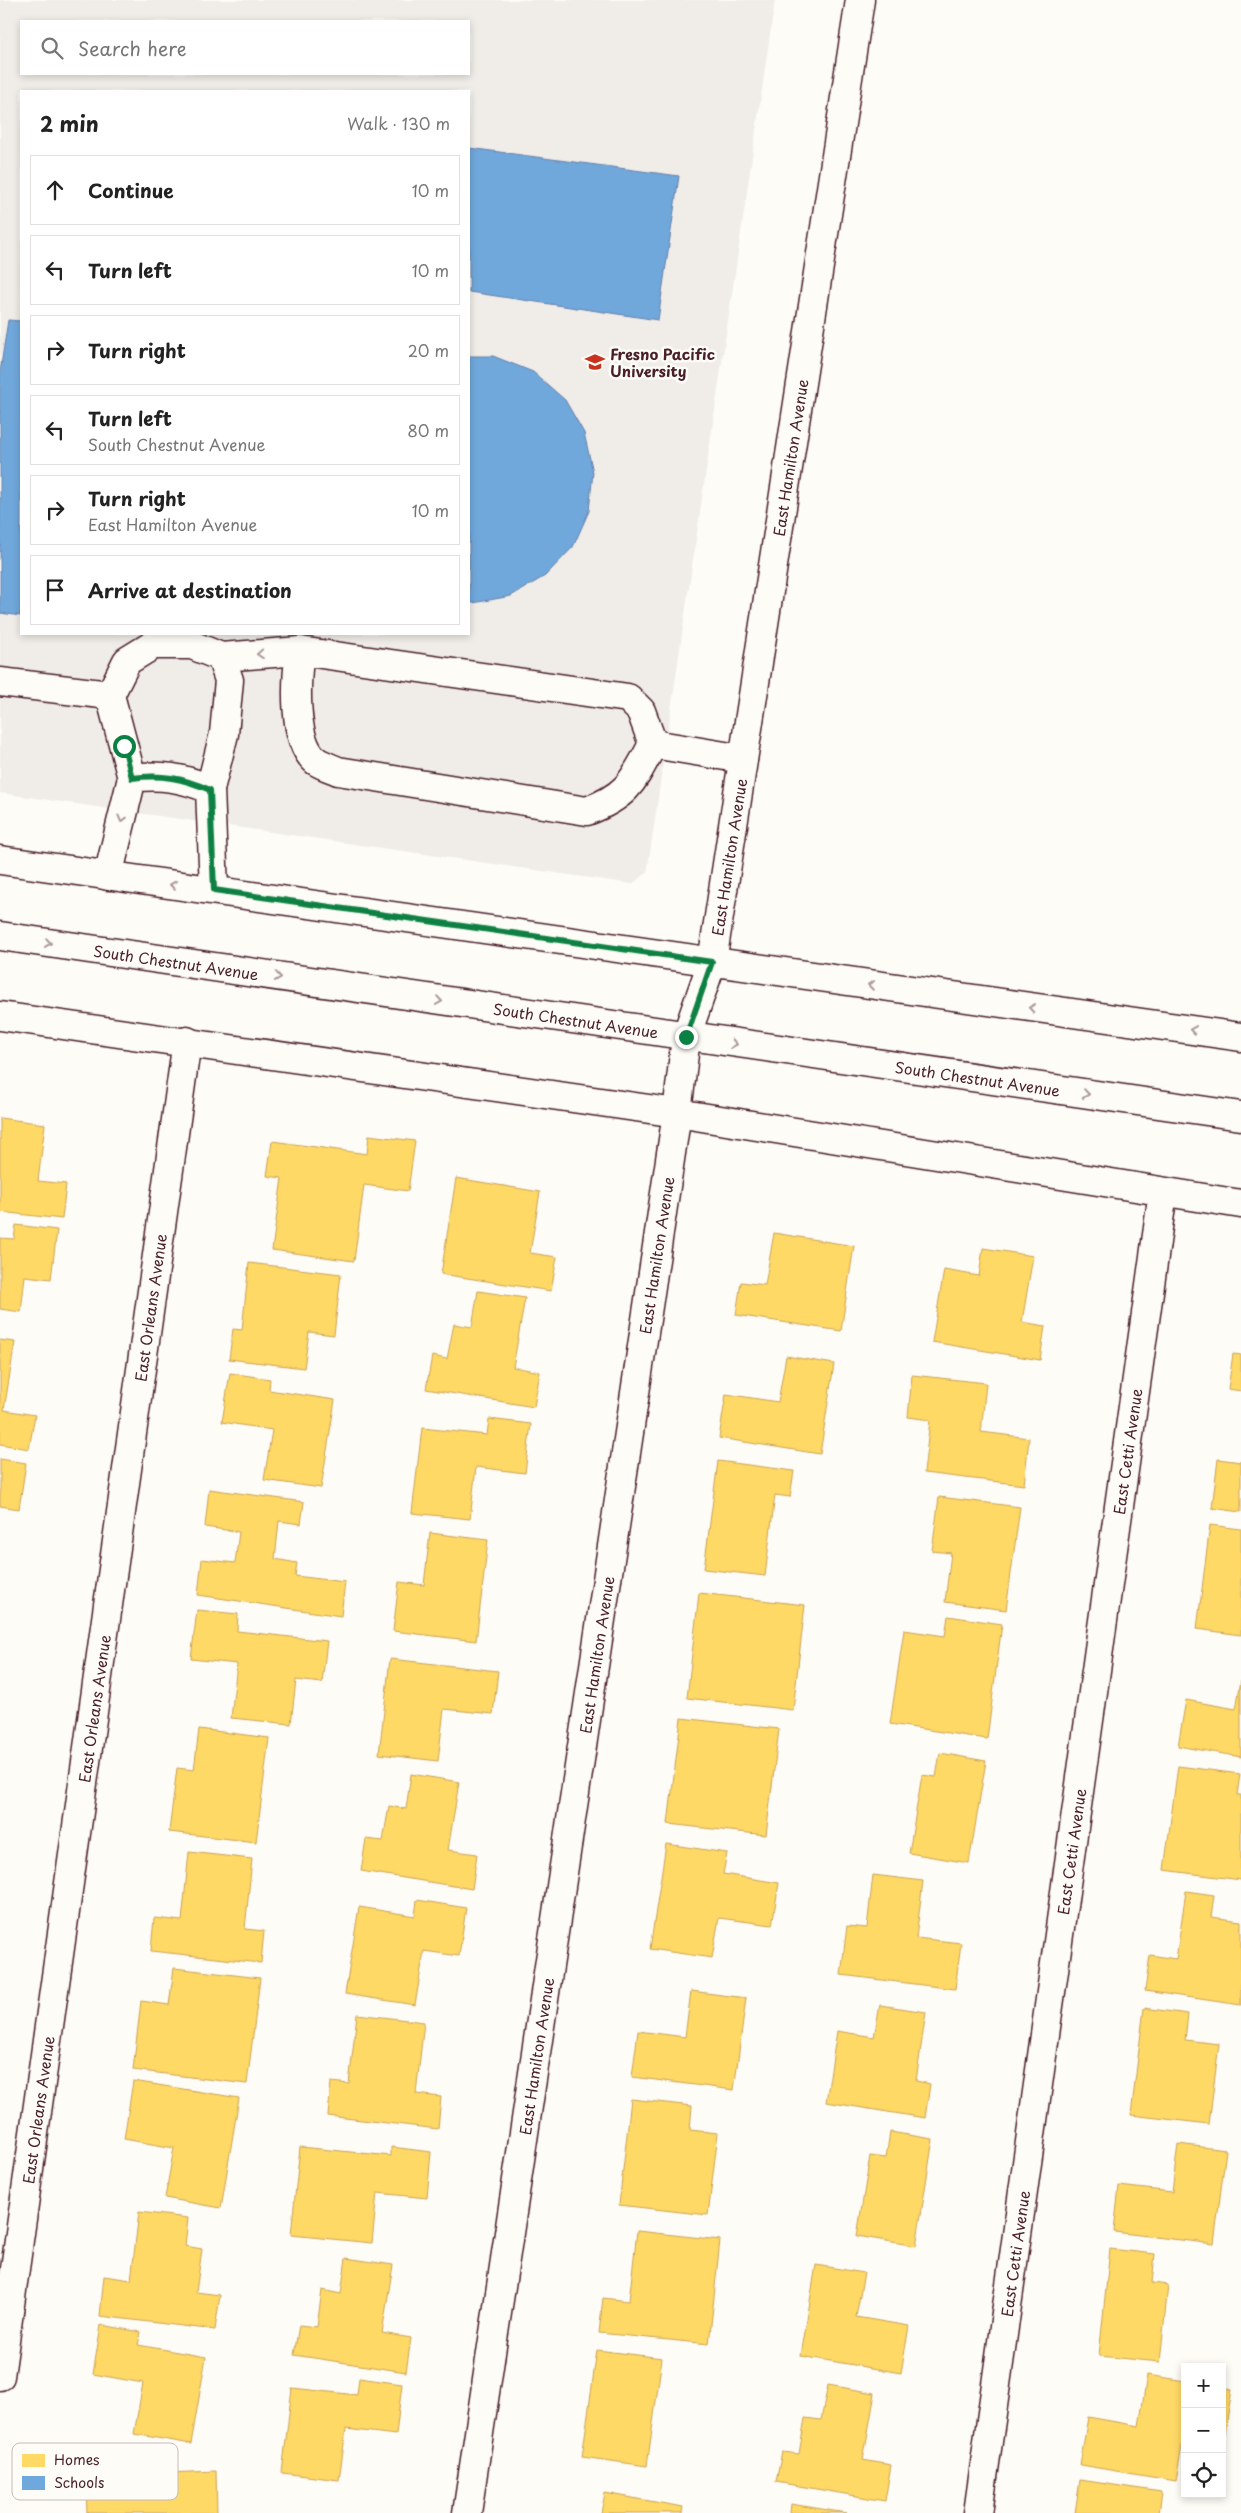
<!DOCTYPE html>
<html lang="en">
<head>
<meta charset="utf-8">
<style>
  :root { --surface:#fff; --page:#f2f2f2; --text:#222; --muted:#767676; --line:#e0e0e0 }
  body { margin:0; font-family:"Playpen Sans",sans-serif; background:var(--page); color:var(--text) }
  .controls { position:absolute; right:15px; bottom:15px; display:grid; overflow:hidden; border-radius:0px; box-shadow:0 2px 8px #0003 }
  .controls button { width:45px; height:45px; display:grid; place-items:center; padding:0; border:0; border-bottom:1px solid var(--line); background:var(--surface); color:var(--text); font:25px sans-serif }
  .stop { position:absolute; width:15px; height:15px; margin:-11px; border:4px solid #0b8043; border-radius:50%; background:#fff }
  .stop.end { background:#0b8043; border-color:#fff; box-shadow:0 1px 5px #0008 }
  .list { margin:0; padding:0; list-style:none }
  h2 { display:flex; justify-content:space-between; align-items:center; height:65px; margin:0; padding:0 20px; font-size:21px }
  h2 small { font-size:16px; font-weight:400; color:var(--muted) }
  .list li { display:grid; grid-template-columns:32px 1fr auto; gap:15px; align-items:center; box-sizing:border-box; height:70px; margin:0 10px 10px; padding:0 10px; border:1px solid var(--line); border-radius:0px }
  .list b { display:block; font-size:19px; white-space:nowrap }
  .list p { margin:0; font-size:16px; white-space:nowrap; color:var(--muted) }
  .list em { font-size:16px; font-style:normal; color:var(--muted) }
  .icon { flex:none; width:28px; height:28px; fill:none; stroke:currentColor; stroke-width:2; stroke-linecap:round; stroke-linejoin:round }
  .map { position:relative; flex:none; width:1241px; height:2513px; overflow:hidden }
  .search { position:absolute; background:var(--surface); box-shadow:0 2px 8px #0003; left:20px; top:20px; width:450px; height:55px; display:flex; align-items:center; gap:12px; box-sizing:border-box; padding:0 18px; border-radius:0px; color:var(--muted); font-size:19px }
  .panel { position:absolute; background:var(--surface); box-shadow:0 2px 8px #0003; left:20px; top:90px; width:450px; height:545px; border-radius:0px }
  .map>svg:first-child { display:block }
</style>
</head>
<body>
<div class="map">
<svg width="1241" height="2513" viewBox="0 0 1241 2513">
  <rect width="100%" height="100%" fill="#fdfcf7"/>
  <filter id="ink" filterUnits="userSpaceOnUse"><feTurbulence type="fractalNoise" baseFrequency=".02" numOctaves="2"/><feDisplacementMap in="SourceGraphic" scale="10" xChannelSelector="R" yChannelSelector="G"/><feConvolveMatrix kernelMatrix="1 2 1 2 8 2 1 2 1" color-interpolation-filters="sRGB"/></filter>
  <g filter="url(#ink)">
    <!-- built -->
    <path fill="#f0ece8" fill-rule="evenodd" d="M0,0H775L647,873L632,884L0,793ZM21,21H469V74H21ZM21,91H469V634H21Z"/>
    <!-- homes -->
    <g fill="#ffd966" stroke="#c9a154">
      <polygon points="0,1118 45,1124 38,1181 66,1184 62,1219 0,1212"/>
      <polygon points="369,1135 415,1141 408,1191 364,1185 354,1261 272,1250 282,1178 267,1176 272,1141 367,1154"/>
      <polygon points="456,1178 540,1192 530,1253 557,1257 551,1291 441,1274"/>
      <polygon points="16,1225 57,1230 51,1279 25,1276 21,1312 0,1309 0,1238 14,1239"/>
      <polygon points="774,1233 854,1246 841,1331 736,1315 741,1282 765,1285"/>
      <polygon points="983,1248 1033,1256 1022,1322 1045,1326 1040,1360 932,1342 944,1270 979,1276"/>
      <polygon points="249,1263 341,1274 334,1335 309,1332 304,1368 229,1359 233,1329 242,1330"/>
      <polygon points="478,1291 525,1298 513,1367 540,1372 534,1407 426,1389 432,1356 447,1359 454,1324 472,1327"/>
      <polygon points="0,1340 15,1342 4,1410 35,1415 29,1449 0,1444"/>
      <polygon points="1233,1354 1241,1355 1241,1391 1228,1389"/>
      <polygon points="786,1356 834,1364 820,1454 719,1438 726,1394 778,1402"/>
      <polygon points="230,1373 270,1379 269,1390 335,1400 321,1488 264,1480 272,1430 222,1422"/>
      <polygon points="912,1375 986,1383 981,1432 1029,1438 1024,1485 924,1473 930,1420 908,1417"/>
      <polygon points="489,1419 531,1424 525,1473 476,1467 470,1519 412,1513 422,1428 487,1435"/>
      <polygon points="0,1459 26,1463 19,1509 0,1506"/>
      <polygon points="1218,1459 1241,1462 1241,1512 1212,1508"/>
      <polygon points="718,1461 794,1471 790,1497 775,1495 765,1576 704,1569"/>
      <polygon points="209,1489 304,1502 301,1524 279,1521 275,1559 297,1563 295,1576 345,1582 341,1616 198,1595 202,1559 235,1563 239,1532 205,1527"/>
      <polygon points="939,1497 1020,1507 1006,1610 945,1602 951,1553 932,1551"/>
      <polygon points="1210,1525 1241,1529 1241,1635 1197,1629"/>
      <polygon points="430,1533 488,1540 476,1641 393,1631 399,1582 424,1585"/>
      <polygon points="699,1593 805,1605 793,1710 687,1698"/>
      <polygon points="197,1610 238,1614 237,1631 327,1641 322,1683 296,1680 291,1724 231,1718 237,1664 191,1659"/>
      <polygon points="948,1616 1002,1624 987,1739 890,1724 904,1630 945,1636"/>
      <polygon points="390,1659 498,1671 493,1714 444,1709 438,1761 379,1754"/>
      <polygon points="1241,1680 1241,1757 1178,1746 1186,1700 1236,1709"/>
      <polygon points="681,1718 779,1729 766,1835 668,1824"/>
      <polygon points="199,1729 269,1738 256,1842 169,1832 177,1768 194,1770"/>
      <polygon points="940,1753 986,1761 969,1863 909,1853 922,1775 936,1777"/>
      <polygon points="1178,1766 1240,1774 1237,1795 1241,1795 1241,1880 1164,1870"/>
      <polygon points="411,1774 459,1782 448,1850 477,1854 472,1889 361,1871 366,1839 383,1841 389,1806 406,1809"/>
      <polygon points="666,1844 727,1853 723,1874 779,1883 772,1925 719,1918 712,1958 650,1949"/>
      <polygon points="189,1852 252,1859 245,1929 264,1931 261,1963 151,1951 154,1918 182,1921"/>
      <polygon points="873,1875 923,1881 916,1938 961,1943 955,1989 841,1975 847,1926 867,1928"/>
      <polygon points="1186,1891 1214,1895 1211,1917 1241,1921 1241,2005 1145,1991 1150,1955 1176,1959"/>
      <polygon points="417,1900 466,1908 459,1956 424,1951 415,2005 345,1994 359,1907 415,1916"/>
      <polygon points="174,1968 260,1978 247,2084 133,2070 141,2001 169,2005"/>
      <polygon points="691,1991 746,1998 734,2090 632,2077 638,2031 685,2037"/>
      <polygon points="880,2005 926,2012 916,2081 930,2084 925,2118 826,2102 837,2031 874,2037"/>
      <polygon points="1144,2008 1188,2014 1185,2040 1219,2044 1209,2124 1131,2115"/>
      <polygon points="357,2014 424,2022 416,2094 441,2097 438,2129 328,2116 331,2082 349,2084"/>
      <polygon points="133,2081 239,2098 221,2208 165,2198 174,2148 124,2139"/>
      <polygon points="631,2099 692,2106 690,2130 718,2133 708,2215 619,2205"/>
      <polygon points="890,2132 933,2139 916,2246 857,2236 870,2156 886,2158"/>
      <polygon points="1178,2144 1226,2150 1214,2244 1114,2232 1119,2186 1172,2192"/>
      <polygon points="300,2147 391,2156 391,2147 431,2152 427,2198 377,2193 372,2243 291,2235"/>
      <polygon points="139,2212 188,2218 185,2246 202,2249 196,2292 220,2295 215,2330 100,2316 104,2276 131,2280"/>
      <polygon points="637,2231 720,2240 709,2344 599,2333 603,2298 629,2301"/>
      <polygon points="1110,2249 1155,2254 1152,2283 1168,2285 1160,2362 1099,2356"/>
      <polygon points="346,2258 393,2265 382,2333 411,2338 406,2372 294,2355 299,2325 317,2327 322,2290 341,2294"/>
      <polygon points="816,2265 864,2273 856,2317 909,2326 901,2373 801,2356"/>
      <polygon points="101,2325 141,2332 138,2345 206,2357 191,2444 134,2434 143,2383 93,2374"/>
      <polygon points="597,2350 662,2358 647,2466 582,2457"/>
      <polygon points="1147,2375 1185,2381 1185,2428 1176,2481 1080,2465 1088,2417 1139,2426"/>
      <polygon points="359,2378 402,2384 396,2435 346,2429 339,2480 282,2473 292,2388 357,2395"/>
      <polygon points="828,2385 875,2393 863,2460 891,2465 885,2501 776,2482 782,2452 799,2454 805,2418 821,2420"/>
      <polygon points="1222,2387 1232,2389 1225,2434 1222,2433"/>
      <polygon points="141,2462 141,2474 216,2471 217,2513 87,2513 85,2464"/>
      <polygon points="1080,2480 1161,2492 1158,2513 1075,2513"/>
      <polygon points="605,2493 683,2507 682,2513 601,2513"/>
      <polygon points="791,2504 846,2513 790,2513"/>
    </g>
    <!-- schools -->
    <g fill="#6fa8dc" stroke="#647fa7">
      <polygon points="469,148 679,176 658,320 469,292"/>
      <polygon points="8,320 21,321 21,616 0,613 0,372"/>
      <polygon points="469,356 493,356 533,372 565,400 584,433 593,472 589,511 573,547 545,576 511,596 473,603 469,603"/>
    </g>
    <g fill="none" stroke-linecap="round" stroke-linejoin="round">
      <defs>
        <g id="minor">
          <path d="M300,651L628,698L641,711L653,744C633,781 629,795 587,811L338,771C331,768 322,765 316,761C292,741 296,680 300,651Z"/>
          <polyline points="221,657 300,651"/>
          <polyline points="0,682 110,695"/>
          <polyline points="653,744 743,759"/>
          <polyline points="132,778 110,695 127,661 153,645 192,645 221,657 229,680 224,734 210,789"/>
          <path d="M108,876L132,778C161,774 183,778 210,789L214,890"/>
          <polyline points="0,1016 677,1113 1241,1204"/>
          <path id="s1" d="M0,2376L187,1041"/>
          <path id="s2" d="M467,2513L677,1113L686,1037L712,962L860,0"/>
          <path id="s3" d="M978,2513L1163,1192"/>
        </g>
        <g id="major">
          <polyline points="0,860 1241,1037"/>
          <path id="s4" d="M0,936L1241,1116"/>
        </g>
      </defs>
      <!-- minor casing -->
      <use href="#minor" stroke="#4a1f2b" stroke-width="31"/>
      <!-- major casing -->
      <use href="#major" stroke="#4a1f2b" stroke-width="31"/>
      <!-- minor -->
      <use href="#minor" stroke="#fdfcf7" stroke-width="28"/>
      <!-- major -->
      <use href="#major" stroke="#fdfcf7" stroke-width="28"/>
    </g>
    <!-- one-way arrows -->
    <defs><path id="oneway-chevron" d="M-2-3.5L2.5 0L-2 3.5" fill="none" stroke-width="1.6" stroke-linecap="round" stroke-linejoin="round" transform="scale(1.25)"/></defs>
    <g stroke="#ac999b">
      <use href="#oneway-chevron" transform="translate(260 654) rotate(176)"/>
      <use href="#oneway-chevron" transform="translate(122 819) rotate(104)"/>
      <use href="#oneway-chevron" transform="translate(173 885) rotate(-172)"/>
      <use href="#oneway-chevron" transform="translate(48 943) rotate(8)"/>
      <use href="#oneway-chevron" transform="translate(278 977) rotate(8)"/>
      <use href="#oneway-chevron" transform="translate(871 985) rotate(-172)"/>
      <use href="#oneway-chevron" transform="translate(439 1001) rotate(8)"/>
      <use href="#oneway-chevron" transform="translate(1032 1008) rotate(-172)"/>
      <use href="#oneway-chevron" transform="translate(1193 1030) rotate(-172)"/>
      <use href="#oneway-chevron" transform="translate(734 1044) rotate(8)"/>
      <use href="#oneway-chevron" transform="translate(1086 1094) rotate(8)"/>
    </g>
  </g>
  <g fill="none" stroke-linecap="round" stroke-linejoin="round" filter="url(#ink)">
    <!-- route -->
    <path stroke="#0b8043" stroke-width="6" d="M124,746L132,778C161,774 183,778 210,790L214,890L712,962L686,1037"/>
  </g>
  <!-- icons -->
  <defs>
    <symbol id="university-bare" viewBox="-9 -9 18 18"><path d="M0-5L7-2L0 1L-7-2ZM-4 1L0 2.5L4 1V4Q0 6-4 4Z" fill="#c8321e" stroke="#fdfcf7" stroke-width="2.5" paint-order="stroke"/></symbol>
  </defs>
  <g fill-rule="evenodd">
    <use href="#university-bare" x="581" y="348" width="28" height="28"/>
  </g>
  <g text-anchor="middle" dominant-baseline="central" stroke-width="5" stroke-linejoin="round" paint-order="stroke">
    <!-- poi labels -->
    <g font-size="15" font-weight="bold" fill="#4a1f2b" stroke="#fdfcf7" text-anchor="start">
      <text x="610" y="353">Fresno Pacific<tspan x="610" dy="17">University</tspan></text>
    </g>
    <!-- street labels -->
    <g font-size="15" fill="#4a1f2b" stroke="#fdfcf7">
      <text stroke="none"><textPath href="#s2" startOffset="2082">East Hamilton Avenue</textPath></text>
      <text stroke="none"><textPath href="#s2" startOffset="1678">East Hamilton Avenue</textPath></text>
      <text stroke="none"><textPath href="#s4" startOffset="178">South Chestnut Avenue</textPath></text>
      <text stroke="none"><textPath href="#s4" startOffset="582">South Chestnut Avenue</textPath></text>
      <text stroke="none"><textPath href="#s4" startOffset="988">South Chestnut Avenue</textPath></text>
      <text stroke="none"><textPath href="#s2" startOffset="1272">East Hamilton Avenue</textPath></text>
      <text stroke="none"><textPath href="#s1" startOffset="1079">East Orleans Avenue</textPath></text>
      <text stroke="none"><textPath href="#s3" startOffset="1072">East Cetti Avenue</textPath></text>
      <text stroke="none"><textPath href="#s2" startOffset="868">East Hamilton Avenue</textPath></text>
      <text stroke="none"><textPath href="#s1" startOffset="674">East Orleans Avenue</textPath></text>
      <text stroke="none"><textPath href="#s3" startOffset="668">East Cetti Avenue</textPath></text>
      <text stroke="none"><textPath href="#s2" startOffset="462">East Hamilton Avenue</textPath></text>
      <text stroke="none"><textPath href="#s1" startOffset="269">East Orleans Avenue</textPath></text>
      <text stroke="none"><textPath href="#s3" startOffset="262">East Cetti Avenue</textPath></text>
    </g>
  </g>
  <!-- legend -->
  <rect x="12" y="2443" width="166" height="57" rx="8" fill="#fdfcf7" stroke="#c7baba" stroke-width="1"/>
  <rect x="22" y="2454" width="23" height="13" fill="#ffd966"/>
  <rect x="22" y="2476" width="23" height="14" fill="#6fa8dc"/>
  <g font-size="14" fill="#4a1f2b">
    <text x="54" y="2465">Homes</text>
    <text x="54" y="2488">Schools</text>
  </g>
</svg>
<div class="controls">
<button>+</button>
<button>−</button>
<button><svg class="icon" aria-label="locate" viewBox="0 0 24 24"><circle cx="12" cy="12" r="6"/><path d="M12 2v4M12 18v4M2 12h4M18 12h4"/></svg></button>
</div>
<div class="stop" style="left:124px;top:746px"></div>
<div class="stop end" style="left:686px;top:1037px"></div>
<div class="search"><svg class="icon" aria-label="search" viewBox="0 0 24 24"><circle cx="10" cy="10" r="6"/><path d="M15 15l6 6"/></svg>Search here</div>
<section class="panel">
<h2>2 min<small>Walk · 130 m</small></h2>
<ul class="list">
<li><svg class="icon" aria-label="ahead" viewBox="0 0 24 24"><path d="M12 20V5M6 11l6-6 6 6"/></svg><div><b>Continue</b></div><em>10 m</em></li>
<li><svg class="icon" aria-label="left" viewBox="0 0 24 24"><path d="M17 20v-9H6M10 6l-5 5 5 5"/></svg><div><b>Turn left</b></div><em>10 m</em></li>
<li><svg class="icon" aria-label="right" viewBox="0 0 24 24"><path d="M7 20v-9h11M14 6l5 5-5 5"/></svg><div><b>Turn right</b></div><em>20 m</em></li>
<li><svg class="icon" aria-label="left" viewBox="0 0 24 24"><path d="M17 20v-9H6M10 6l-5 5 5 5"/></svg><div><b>Turn left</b><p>South Chestnut Avenue</p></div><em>80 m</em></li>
<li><svg class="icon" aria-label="right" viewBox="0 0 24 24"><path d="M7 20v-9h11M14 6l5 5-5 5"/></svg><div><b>Turn right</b><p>East Hamilton Avenue</p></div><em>10 m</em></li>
<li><svg class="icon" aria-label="arrive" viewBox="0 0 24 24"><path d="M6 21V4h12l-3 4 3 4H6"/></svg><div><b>Arrive at destination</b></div></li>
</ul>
</section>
</div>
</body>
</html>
